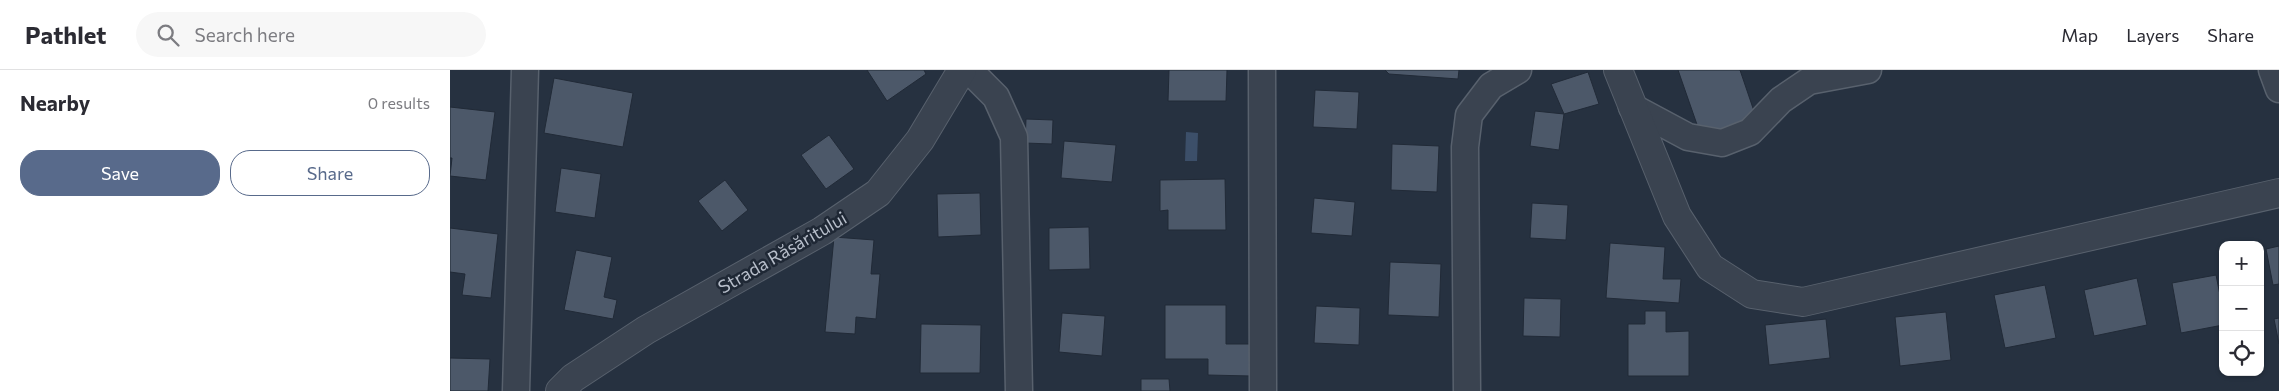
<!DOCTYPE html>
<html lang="en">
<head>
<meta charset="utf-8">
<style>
  :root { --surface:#fff; --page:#f7f7f7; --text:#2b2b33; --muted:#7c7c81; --line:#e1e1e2; --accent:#586a8b }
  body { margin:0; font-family:Commissioner,sans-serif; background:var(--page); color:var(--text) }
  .controls { position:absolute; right:15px; bottom:15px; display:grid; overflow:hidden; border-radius:10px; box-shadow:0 1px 4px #0004 }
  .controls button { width:45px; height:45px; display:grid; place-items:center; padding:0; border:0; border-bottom:1px solid var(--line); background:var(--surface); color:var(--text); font:25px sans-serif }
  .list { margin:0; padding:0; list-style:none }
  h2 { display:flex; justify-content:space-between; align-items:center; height:65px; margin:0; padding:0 20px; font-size:21px }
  h2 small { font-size:16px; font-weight:400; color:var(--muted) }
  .actions { display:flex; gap:10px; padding:15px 20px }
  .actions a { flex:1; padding:11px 0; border:1px solid var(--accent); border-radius:20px; text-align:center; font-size:18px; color:var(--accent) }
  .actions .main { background:var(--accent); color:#fff }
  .icon { flex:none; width:28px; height:28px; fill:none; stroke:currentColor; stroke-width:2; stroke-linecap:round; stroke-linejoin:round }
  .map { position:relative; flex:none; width:1829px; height:321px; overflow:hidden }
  header { display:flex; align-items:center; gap:30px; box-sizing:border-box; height:70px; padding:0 25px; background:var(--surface); border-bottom:1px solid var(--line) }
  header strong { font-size:24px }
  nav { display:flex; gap:28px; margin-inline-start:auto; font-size:18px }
  .search { width:350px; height:45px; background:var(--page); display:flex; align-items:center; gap:12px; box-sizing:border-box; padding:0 18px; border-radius:28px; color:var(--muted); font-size:19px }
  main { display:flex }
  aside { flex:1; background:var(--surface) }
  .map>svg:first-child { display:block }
</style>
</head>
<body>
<header>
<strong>Pathlet</strong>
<div class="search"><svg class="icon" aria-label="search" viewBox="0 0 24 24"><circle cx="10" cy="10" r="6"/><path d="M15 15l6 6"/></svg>Search here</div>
<nav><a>Map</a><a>Layers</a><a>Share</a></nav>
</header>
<main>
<aside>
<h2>Nearby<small>0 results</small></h2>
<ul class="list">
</ul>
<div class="actions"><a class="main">Save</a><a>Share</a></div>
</aside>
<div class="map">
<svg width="1829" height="321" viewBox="0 0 1829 321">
  <rect width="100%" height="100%" fill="#263140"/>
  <!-- water -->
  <polygon fill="#3c4f69" points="736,62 748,63 747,91 735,91"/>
  <!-- building -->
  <g fill="#4c5869" stroke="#212a37">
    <polygon points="417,0 474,0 476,4 437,31"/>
    <polygon points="719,0 777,0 776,31 718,31"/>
    <polygon points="935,0 1009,0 1008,9 939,4"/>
    <polygon points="1228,0 1290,0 1306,47 1251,66"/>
    <polygon points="1138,2 1149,34 1114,44 1101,14"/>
    <polygon points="104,8 183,23 173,77 94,63"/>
    <polygon points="865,20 909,22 907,59 863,57"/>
    <polygon points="0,37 45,42 36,110 0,106 2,88 0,88"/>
    <polygon points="1085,41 1114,44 1109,80 1080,76"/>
    <polygon points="576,49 603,50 602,74 575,73"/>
    <polygon points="379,65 404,99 376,119 351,85"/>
    <polygon points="614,71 666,75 662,112 611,108"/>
    <polygon points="942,74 989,76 987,122 941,120"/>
    <polygon points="111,98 151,104 145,148 105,142"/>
    <polygon points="775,109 776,160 718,160 718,140 710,141 710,110"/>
    <polygon points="275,110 298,140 272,161 248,131"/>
    <polygon points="530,123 531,165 488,167 487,124"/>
    <polygon points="864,128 905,132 902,166 861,163"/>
    <polygon points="1082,133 1118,135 1116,170 1080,168"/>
    <polygon points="639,157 640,199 599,200 599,158"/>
    <polygon points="0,158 48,164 41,228 12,225 15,204 0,202"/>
    <polygon points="384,167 424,170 421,204 430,204 426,249 406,247 405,264 375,262"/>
    <polygon points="1160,173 1215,177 1213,209 1231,209 1229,233 1156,228"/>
    <polygon points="1829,176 1829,214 1823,215 1816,179"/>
    <polygon points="126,180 162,187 154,227 167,230 163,249 114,240"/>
    <polygon points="940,192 991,194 989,247 938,245"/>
    <polygon points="1766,205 1773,240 1773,255 1731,263 1722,213"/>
    <polygon points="1687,208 1697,255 1644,266 1634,220"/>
    <polygon points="1595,215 1606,268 1555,278 1544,225"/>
    <polygon points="1074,228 1111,229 1110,267 1073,266"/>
    <polygon points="715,235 776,235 776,274 802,274 801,306 758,305 758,289 715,289"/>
    <polygon points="866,236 910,238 909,275 864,273"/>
    <polygon points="1195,241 1216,241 1216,262 1239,261 1239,306 1178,306 1178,254 1195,254"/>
    <polygon points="1496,242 1501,290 1450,296 1445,247"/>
    <polygon points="612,243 655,246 652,286 609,282"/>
    <polygon points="1829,248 1829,274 1824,249"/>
    <polygon points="1376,249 1380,288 1319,295 1315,255"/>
    <polygon points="471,254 531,255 530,303 470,303"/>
    <polygon points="0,288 40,289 38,321 0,321"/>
    <polygon points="691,309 719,309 720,321 691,321"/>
  </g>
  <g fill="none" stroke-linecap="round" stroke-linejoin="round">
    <defs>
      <g id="minor">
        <polyline points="519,0 546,27 564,67 569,321"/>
        <polyline points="812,0 813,321"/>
        <polyline points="1822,0 1829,19"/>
        <polyline points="1182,37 1238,67 1272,73 1300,62 1331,30 1359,11 1418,0"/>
        <polyline points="66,321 75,0"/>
        <polyline points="1017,321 1015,77 1019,45 1041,16 1068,0"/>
      </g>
      <g id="tertiary">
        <polyline points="1168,0 1227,146 1260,197 1302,224 1353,232 1829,123"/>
        <polyline points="110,321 123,308 196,260 372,161 428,123 470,70 512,0"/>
      </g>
    </defs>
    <!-- minor casing -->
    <use href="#minor" stroke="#58616d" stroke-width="29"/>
    <!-- tertiary casing -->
    <use href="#tertiary" stroke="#58616d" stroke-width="30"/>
    <!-- minor -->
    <use href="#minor" stroke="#3a4350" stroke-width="26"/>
    <!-- tertiary -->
    <use href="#tertiary" stroke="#3a4350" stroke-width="28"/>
  </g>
  <g text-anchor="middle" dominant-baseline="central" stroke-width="5" stroke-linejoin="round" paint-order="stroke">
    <!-- street labels -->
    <g font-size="18" fill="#b7beca" stroke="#1f2835">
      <text transform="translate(332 182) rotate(-30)">Strada Răsăritului</text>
    </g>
  </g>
</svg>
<div class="controls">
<button>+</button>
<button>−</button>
<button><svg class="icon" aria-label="locate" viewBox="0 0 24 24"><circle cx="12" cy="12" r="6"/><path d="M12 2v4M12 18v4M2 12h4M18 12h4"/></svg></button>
</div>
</div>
</main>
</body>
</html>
